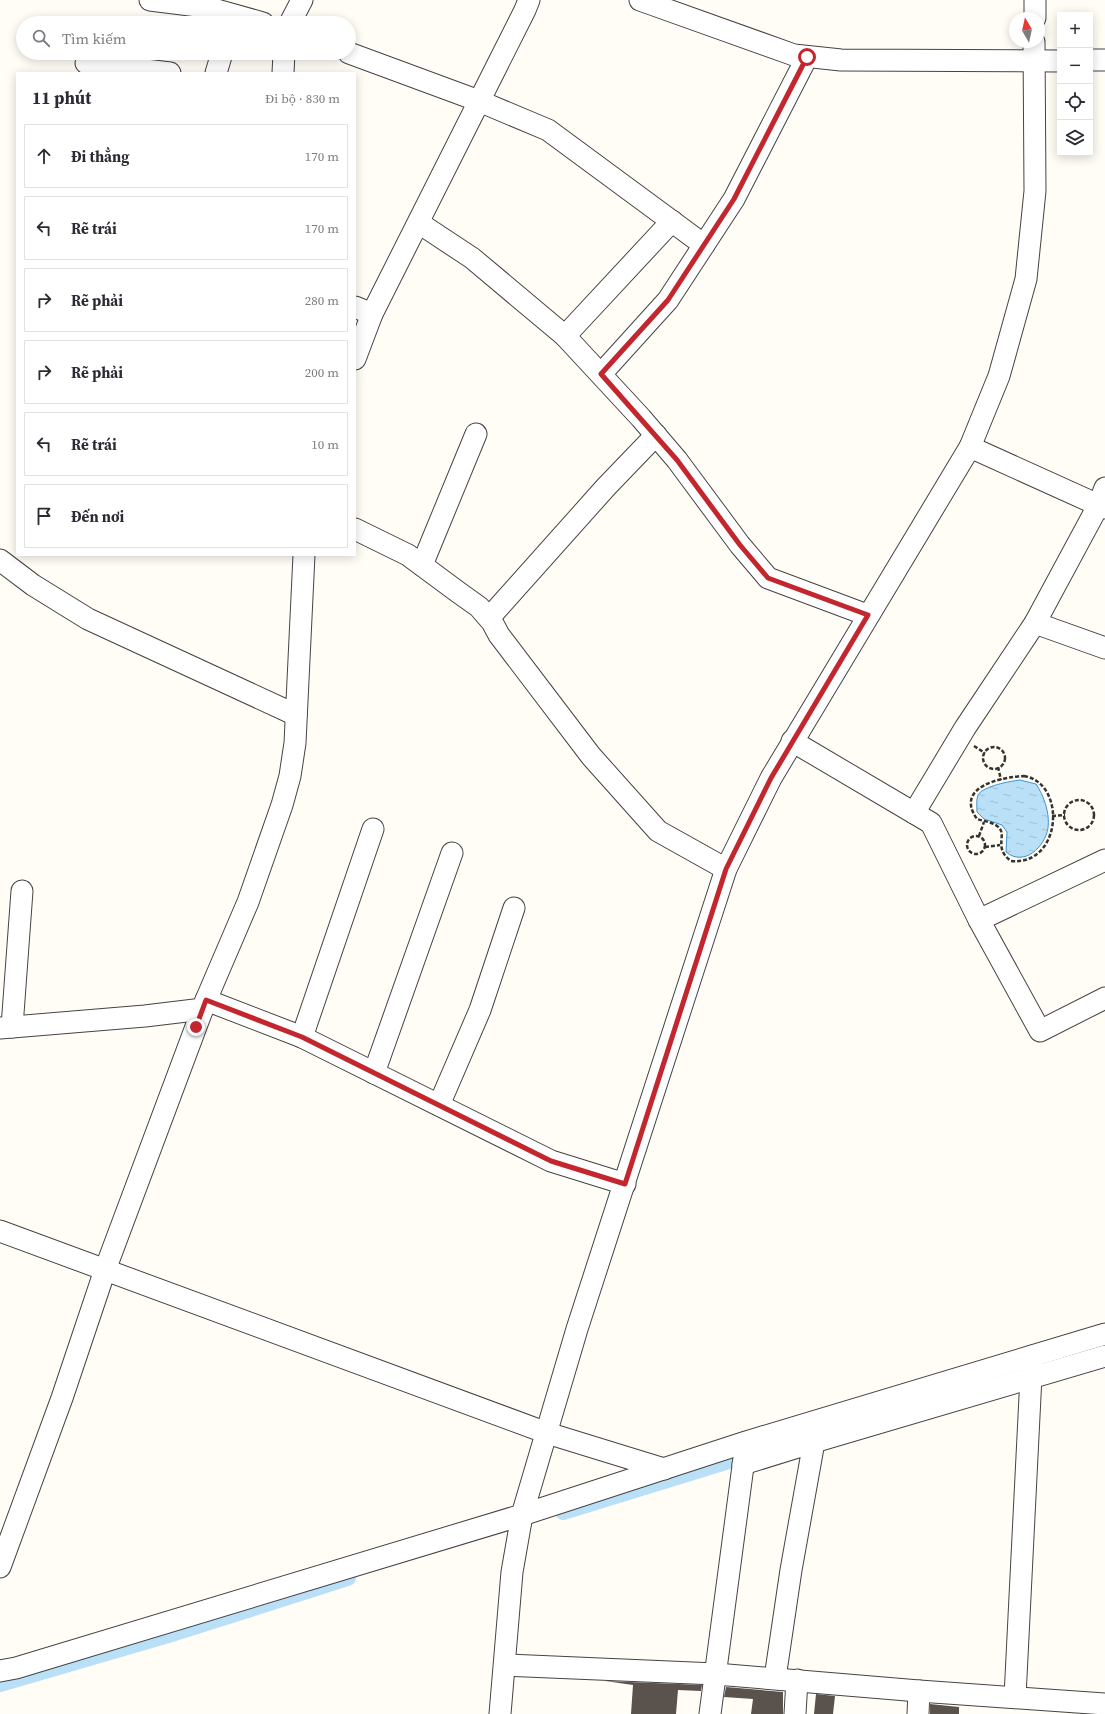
<!DOCTYPE html>
<html lang="vi">
<head>
<meta charset="utf-8">
<style>
  :root { --surface:#fff; --page:#f7f7f7; --text:#2b2b33; --muted:#7c7c81; --line:#e1e1e2 }
  body { margin:0; font-family:"Source Serif 4",serif; background:var(--page); color:var(--text) }
  .controls { position:absolute; right:12px; top:12px; display:grid; overflow:hidden; border-radius:0px; box-shadow:0 2px 10px #0003 }
  .controls button { width:36px; height:36px; display:grid; place-items:center; padding:0; border:0; border-bottom:1px solid var(--line); background:var(--surface); color:var(--text); font:20px sans-serif }
  .compass { position:absolute; left:1009px; top:12px; width:36px; height:36px; border-radius:50%; background:var(--surface); box-shadow:0 2px 10px #0003; rotate:351deg }
  .stop { position:absolute; width:12px; height:12px; margin:-9px; border:3px solid #c4262e; border-radius:50%; background:#fff }
  .stop.end { background:#c4262e; border-color:#fff; box-shadow:0 1px 4px #0008 }
  .list { margin:0; padding:0; list-style:none }
  h2 { display:flex; justify-content:space-between; align-items:center; height:52px; margin:0; padding:0 16px; font-size:17px }
  h2 small { font-size:13px; font-weight:400; color:var(--muted) }
  .list li { display:grid; grid-template-columns:26px 1fr auto; gap:12px; align-items:center; box-sizing:border-box; height:64px; margin:0 8px 8px; padding:0 8px; border:1px solid var(--line); border-radius:0px }
  .list b { display:block; font-size:15px; white-space:nowrap }
  .list em { font-size:13px; font-style:normal; color:var(--muted) }
  .icon { flex:none; width:22px; height:22px; fill:none; stroke:currentColor; stroke-width:2; stroke-linecap:round; stroke-linejoin:round }
  .map { position:relative; flex:none; width:1105px; height:1714px; overflow:hidden }
  .search { position:absolute; background:var(--surface); box-shadow:0 2px 10px #0003; left:16px; top:16px; width:340px; height:44px; display:flex; align-items:center; gap:10px; box-sizing:border-box; padding:0 14px; border-radius:22px; color:var(--muted); font-size:15px }
  .panel { position:absolute; background:var(--surface); box-shadow:0 2px 10px #0003; left:16px; top:72px; width:340px; height:484px; border-radius:0px }
  .map>svg:first-child { display:block }
</style>
</head>
<body>
<div class="map">
<svg width="1105" height="1714" viewBox="0 0 1105 1714">
  <defs>
    <pattern id="water-ripples" width="26" height="14" patternUnits="userSpaceOnUse"><rect width="26" height="14" fill="#b9e0f7"/><path d="M2 4q2-2 4 0t4 0M15 11q2-2 4 0t4 0" fill="none" stroke="#9ebfd3"/></pattern>
  </defs>
  <rect width="100%" height="100%" fill="#fffdf5"/>
  <!-- water -->
  <path fill="url(#water-ripples)" stroke="#3f96cf" d="M1020,780L1036,784C1044,796 1050,813 1048,828C1045,847 1024,867 1006,852L1007,832L1002,825L984,819L977,812C977,807 976,800 978,795C983,786 1011,781 1020,780Z"/>
  <g fill="none" stroke-linecap="round" stroke-linejoin="round">
    <!-- canal -->
    <g stroke="#b9e0f7" stroke-width="16">
      <polyline points="563,1512 732,1460"/>
      <polyline points="0,1684 175,1633 348,1578"/>
    </g>
  </g>
  <!-- building -->
  <g fill="#5a524d">
    <polygon points="605,1681 702,1685 701,1691 678,1690 676,1714 631,1714 633,1685"/>
    <polygon points="726,1687 783,1692 783,1714 751,1714 753,1699 724,1697"/>
    <polygon points="816,1694 835,1696 833,1714 814,1714"/>
    <polygon points="930,1704 959,1707 959,1714 930,1714"/>
  </g>
  <g fill="none" stroke-linecap="round" stroke-linejoin="round">
    <defs>
      <g id="minor">
        <polyline points="150,0 206,7 263,23"/>
        <polyline points="640,0 794,55 841,60 1060,61"/>
        <polyline points="1035,18 1035,0"/>
        <polyline points="290,23 302,0"/>
        <polyline points="349,53 479,101 548,130 704,245"/>
        <polyline points="1090,60 1105,60"/>
        <polyline points="86,63 170,73"/>
        <polyline points="216,73 222,53"/>
        <polyline points="283,73 284,53"/>
        <polyline points="419,223 472,258 565,336 641,418 677,460 740,545 768,578 867,615"/>
        <polyline points="355,307 372,314"/>
        <polyline points="565,336 672,221"/>
        <polyline points="355,359 372,314 525,10 529,0"/>
        <polyline points="601,374 668,300 734,199 807,57"/>
        <polyline points="970,447 1105,508"/>
        <polyline points="355,529 408,555 458,592 479,607 492,622 499,635 591,756 658,831 726,869"/>
        <polyline points="0,560 33,585 88,619 296,715"/>
        <polyline points="422,565 476,434"/>
        <polyline points="489,618 606,487 656,435"/>
        <polyline points="1035,623 1105,648"/>
        <polyline points="792,741 931,823 979,920 1040,1031 1105,998"/>
        <polyline points="914,813 965,728 1035,623 1098,506 1105,488"/>
        <polyline points="979,920 1105,860"/>
        <polyline points="206,1000 302,1037 551,1161 625,1184"/>
        <polyline points="12,1027 22,891"/>
        <polyline points="0,1028 145,1016 203,1009"/>
        <polyline points="302,1037 373,829"/>
        <polyline points="374,1073 452,853"/>
        <polyline points="439,1105 480,1010 514,908"/>
        <polyline points="0,1231 547,1433 664,1469"/>
        <polyline points="814,1442 1105,1356"/>
        <polyline points="743,1464 814,1442 791,1570 775,1678"/>
        <polyline points="0,1567 62,1398 105,1270 206,1000 248,902 282,805 290,776 295,743 304,555"/>
        <polyline points="505,1665 716,1674 919,1691 1105,1704"/>
        <polyline points="0,1671 16,1668 522,1515 746,1442 1105,1334"/>
        <polyline points="1015,1697 1032,1356"/>
        <polyline points="500,1714 512,1572 522,1515 577,1329 726,869 771,778 970,447 999,376 1026,279 1035,191 1034,42"/>
        <polyline points="710,1714 745,1451"/>
        <polyline points="795,1714 797,1680"/>
        <polyline points="918,1714 919,1691"/>
      </g>
    </defs>
    <!-- minor casing -->
    <use href="#minor" stroke="#444" stroke-width="23"/>
    <!-- path -->
    <g stroke="#333" stroke-width="2.5" stroke-dasharray="4 2" stroke-linecap="butt">
      <polyline points="974,746 985,753"/>
      <circle cx="994" cy="758" r="11"/>
      <polyline points="998,767 1001,780"/>
      <path d="M1024,776C1067,783 1062,866 1011,861C992,847 1009,834 997,826C992,822 983,821 977,819C954,787 1001,777 1024,776Z"/>
      <circle cx="1079" cy="815" r="15"/>
      <polyline points="1052,816 1065,815"/>
      <circle cx="976" cy="845" r="9"/>
      <polyline points="979,836 984,822"/>
      <polyline points="985,847 1000,845"/>
    </g>
    <!-- minor -->
    <use href="#minor" stroke="#fff" stroke-width="21"/>
  </g>
  <g fill="none" stroke-linecap="round" stroke-linejoin="round">
    <!-- route -->
    <polyline stroke="#c4262e" stroke-width="5" points="196,1027 206,1000 302,1037 551,1161 625,1184 726,869 771,778 868,615 768,578 740,545 677,460 601,374 668,300 734,199 807,57"/>
  </g>
</svg>
<div class="controls">
<button>+</button>
<button>−</button>
<button><svg class="icon" aria-label="locate" viewBox="0 0 24 24"><circle cx="12" cy="12" r="6"/><path d="M12 2v4M12 18v4M2 12h4M18 12h4"/></svg></button>
<button><svg class="icon" aria-label="layers" viewBox="0 0 24 24"><path d="M12 4l9 5-9 5-9-5zM3 14l9 5 9-5"/></svg></button>
</div>
<svg class="compass" viewBox="-18 -18 36 36"><path d="M0-13l5 13h-10z" fill="#e53935"/><path d="M0 13l5-13h-10z" fill="#7c7c81"/></svg>
<div class="stop" style="left:807px;top:57px"></div>
<div class="stop end" style="left:196px;top:1027px"></div>
<div class="search"><svg class="icon" aria-label="search" viewBox="0 0 24 24"><circle cx="10" cy="10" r="6"/><path d="M15 15l6 6"/></svg>Tìm kiếm</div>
<section class="panel">
<h2>11 phút<small>Đi bộ · 830 m</small></h2>
<ul class="list">
<li><svg class="icon" aria-label="ahead" viewBox="0 0 24 24"><path d="M12 20V5M6 11l6-6 6 6"/></svg><div><b>Đi thẳng</b></div><em>170 m</em></li>
<li><svg class="icon" aria-label="left" viewBox="0 0 24 24"><path d="M17 20v-9H6M10 6l-5 5 5 5"/></svg><div><b>Rẽ trái</b></div><em>170 m</em></li>
<li><svg class="icon" aria-label="right" viewBox="0 0 24 24"><path d="M7 20v-9h11M14 6l5 5-5 5"/></svg><div><b>Rẽ phải</b></div><em>280 m</em></li>
<li><svg class="icon" aria-label="right" viewBox="0 0 24 24"><path d="M7 20v-9h11M14 6l5 5-5 5"/></svg><div><b>Rẽ phải</b></div><em>200 m</em></li>
<li><svg class="icon" aria-label="left" viewBox="0 0 24 24"><path d="M17 20v-9H6M10 6l-5 5 5 5"/></svg><div><b>Rẽ trái</b></div><em>10 m</em></li>
<li><svg class="icon" aria-label="arrive" viewBox="0 0 24 24"><path d="M6 21V4h12l-3 4 3 4H6"/></svg><div><b>Đến nơi</b></div></li>
</ul>
</section>
</div>
</body>
</html>
